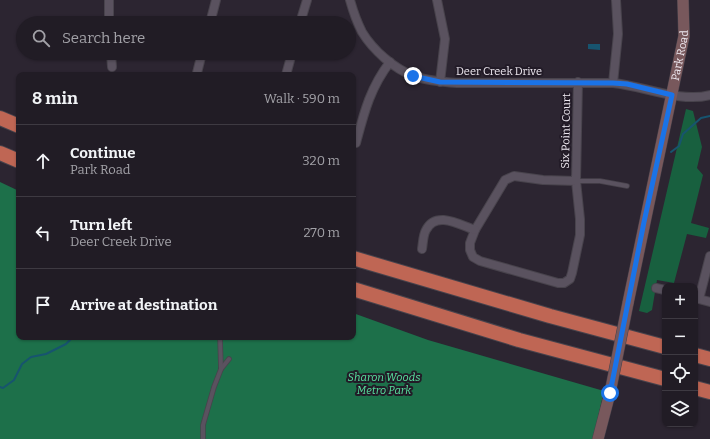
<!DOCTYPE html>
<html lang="en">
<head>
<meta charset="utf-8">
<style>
  :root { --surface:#211c25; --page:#2d2932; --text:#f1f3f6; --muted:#a2a1a7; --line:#3e3a42 }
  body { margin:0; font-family:Bitter,serif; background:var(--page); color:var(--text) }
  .controls { position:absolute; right:12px; bottom:12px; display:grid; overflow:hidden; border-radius:8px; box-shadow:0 1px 3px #0004 }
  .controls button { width:36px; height:36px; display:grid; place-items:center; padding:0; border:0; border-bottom:1px solid var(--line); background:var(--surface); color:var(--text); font:20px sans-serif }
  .stop { position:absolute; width:12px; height:12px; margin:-9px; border:3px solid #1a73e8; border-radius:50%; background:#fff }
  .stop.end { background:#1a73e8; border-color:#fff; box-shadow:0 1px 4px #0008 }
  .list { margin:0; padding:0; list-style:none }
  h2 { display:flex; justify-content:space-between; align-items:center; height:52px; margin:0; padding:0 16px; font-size:17px }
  h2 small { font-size:13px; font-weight:400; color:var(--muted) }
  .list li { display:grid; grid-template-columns:26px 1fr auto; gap:12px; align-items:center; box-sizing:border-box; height:72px; padding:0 16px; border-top:1px solid var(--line) }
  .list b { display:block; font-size:15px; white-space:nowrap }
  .list p { margin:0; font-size:13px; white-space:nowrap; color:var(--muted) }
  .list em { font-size:13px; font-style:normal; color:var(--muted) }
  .icon { flex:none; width:22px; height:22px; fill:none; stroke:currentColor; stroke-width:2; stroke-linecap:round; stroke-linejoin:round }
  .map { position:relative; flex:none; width:710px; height:439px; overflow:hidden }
  .search { position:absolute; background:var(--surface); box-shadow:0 1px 3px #0004; left:16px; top:16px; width:340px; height:44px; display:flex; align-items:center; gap:10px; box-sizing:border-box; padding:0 14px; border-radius:22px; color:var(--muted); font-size:15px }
  .panel { position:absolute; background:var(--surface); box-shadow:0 1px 3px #0004; left:16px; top:72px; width:340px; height:268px; border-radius:8px }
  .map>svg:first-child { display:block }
</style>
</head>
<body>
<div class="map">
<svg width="710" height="439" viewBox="0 0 710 439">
  <rect width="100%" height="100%" fill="#2c2531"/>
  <!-- green -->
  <polygon fill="#18603f" points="686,109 693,111 702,147 697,168 703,175 691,223 709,228 706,238 687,234 674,283 657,280 652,310 647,313 639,311"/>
  <!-- forest -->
  <polygon fill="#1d704a" points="0,182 19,191 19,337 353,337 353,313 428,340 604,391 593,439 0,439"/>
  <!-- water -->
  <polygon fill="#17546f" points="588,44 600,44 600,50 588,49"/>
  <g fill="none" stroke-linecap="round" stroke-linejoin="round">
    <!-- stream -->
    <g stroke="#17546f" stroke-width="2">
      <polyline points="671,152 679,146 683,134 701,118 710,116"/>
      <polyline points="0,387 3,388 14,380 22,364 31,357 46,354 66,344 73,337"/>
    </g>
    <defs>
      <g id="service">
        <polyline points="576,181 600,181 627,186"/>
        <polyline points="220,337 221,369"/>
        <polyline points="203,439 203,425 214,387 221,369 229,359"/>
      </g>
      <g id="minor">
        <polyline points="109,0 109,23"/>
        <path d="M350,0C353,11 357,22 362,32C373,50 394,69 414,76C428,81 442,82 457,83H613C644,86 680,103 710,95"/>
        <polyline points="437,0 445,39 440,82"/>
        <polyline points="210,23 216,0"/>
        <polyline points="300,23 307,0"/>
        <polyline points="111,53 112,67"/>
        <polyline points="197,73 202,53"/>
        <polyline points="286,75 292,53"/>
        <polyline points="613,83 618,34 616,0"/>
        <path d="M356,143C364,113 370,88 390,62"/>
        <polyline points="576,181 543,180 514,176 505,180 475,230 470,243 470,250 473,257 480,261 558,283 564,283 570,279 572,273 580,235 580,219 576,181 578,82"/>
        <path d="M422,249C423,243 423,235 426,230C436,210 460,225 475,230"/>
        <polyline points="656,288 665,290"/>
        <polyline points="695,298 710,302"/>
        <polyline points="699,299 710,256"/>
      </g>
      <g id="secondary">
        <path id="s1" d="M628,303L684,36L683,0"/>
        <polyline points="598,439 610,393"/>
      </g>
      <g id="motorway">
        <polyline points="0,118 19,126"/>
        <polyline points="0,153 19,161"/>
        <polyline points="353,258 550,316 665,347"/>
        <polyline points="353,289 519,340 665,379"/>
        <polyline points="695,355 710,359"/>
        <polyline points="695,388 710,392"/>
      </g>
    </defs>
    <!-- service casing -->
    <use href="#service" stroke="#48434c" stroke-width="5.5"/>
    <!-- minor casing -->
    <use href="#minor" stroke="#48434c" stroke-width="10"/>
    <!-- secondary casing -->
    <use href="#secondary" stroke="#48434c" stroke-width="12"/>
    <!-- motorway casing -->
    <use href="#motorway" stroke="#48434c" stroke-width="16"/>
    <!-- service -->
    <use href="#service" stroke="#5a525f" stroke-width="4"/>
    <!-- minor -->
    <use href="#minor" stroke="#5a525f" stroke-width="8"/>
    <!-- secondary -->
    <use href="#secondary" stroke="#78585c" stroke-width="11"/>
    <!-- motorway -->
    <use href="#motorway" stroke="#bf6654" stroke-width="14"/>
    <defs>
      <polyline id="secondary-bridge" points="610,393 628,303"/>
    </defs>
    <!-- secondary-bridge casing -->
    <use href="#secondary-bridge" stroke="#48434c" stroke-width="12" stroke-linecap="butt"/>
    <!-- secondary-bridge -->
    <use href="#secondary-bridge" stroke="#78585c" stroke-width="11"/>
  </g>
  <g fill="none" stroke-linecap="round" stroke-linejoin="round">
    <!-- route -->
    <polyline stroke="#1a73e8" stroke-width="5" points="413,76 440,82 613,83 627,84 672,95 644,222 610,393"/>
  </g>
  <g text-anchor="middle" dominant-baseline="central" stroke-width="4" stroke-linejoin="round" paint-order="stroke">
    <!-- street labels -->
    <g font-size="11" fill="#eee9f1" stroke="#221b27">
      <text stroke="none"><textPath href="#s1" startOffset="253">Park Road</textPath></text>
      <text x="499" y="71">Deer Creek Drive</text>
      <text transform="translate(566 131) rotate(-89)">Six Point Court</text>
    </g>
    <!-- park labels -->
    <g font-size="11" font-style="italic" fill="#59e3a0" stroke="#221b27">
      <text x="384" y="377">Sharon Woods<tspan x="384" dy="13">Metro Park</tspan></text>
    </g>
  </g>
</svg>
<div class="controls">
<button>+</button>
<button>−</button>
<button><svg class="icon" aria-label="locate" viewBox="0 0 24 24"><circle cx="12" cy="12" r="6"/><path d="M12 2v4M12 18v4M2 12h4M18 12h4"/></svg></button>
<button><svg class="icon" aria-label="layers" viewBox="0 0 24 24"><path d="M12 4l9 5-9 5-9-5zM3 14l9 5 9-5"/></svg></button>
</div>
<div class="stop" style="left:610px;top:393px"></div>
<div class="stop end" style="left:413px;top:76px"></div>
<div class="search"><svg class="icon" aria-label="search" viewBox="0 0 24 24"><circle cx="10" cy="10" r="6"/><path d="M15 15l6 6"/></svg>Search here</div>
<section class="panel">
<h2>8 min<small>Walk · 590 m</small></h2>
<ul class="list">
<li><svg class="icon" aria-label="ahead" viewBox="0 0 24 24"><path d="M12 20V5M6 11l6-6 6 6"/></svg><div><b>Continue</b><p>Park Road</p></div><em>320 m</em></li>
<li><svg class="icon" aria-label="left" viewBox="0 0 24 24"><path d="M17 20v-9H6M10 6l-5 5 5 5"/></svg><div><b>Turn left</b><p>Deer Creek Drive</p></div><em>270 m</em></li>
<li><svg class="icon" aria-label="arrive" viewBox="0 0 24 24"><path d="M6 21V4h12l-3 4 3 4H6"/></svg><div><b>Arrive at destination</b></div></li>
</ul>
</section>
</div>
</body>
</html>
